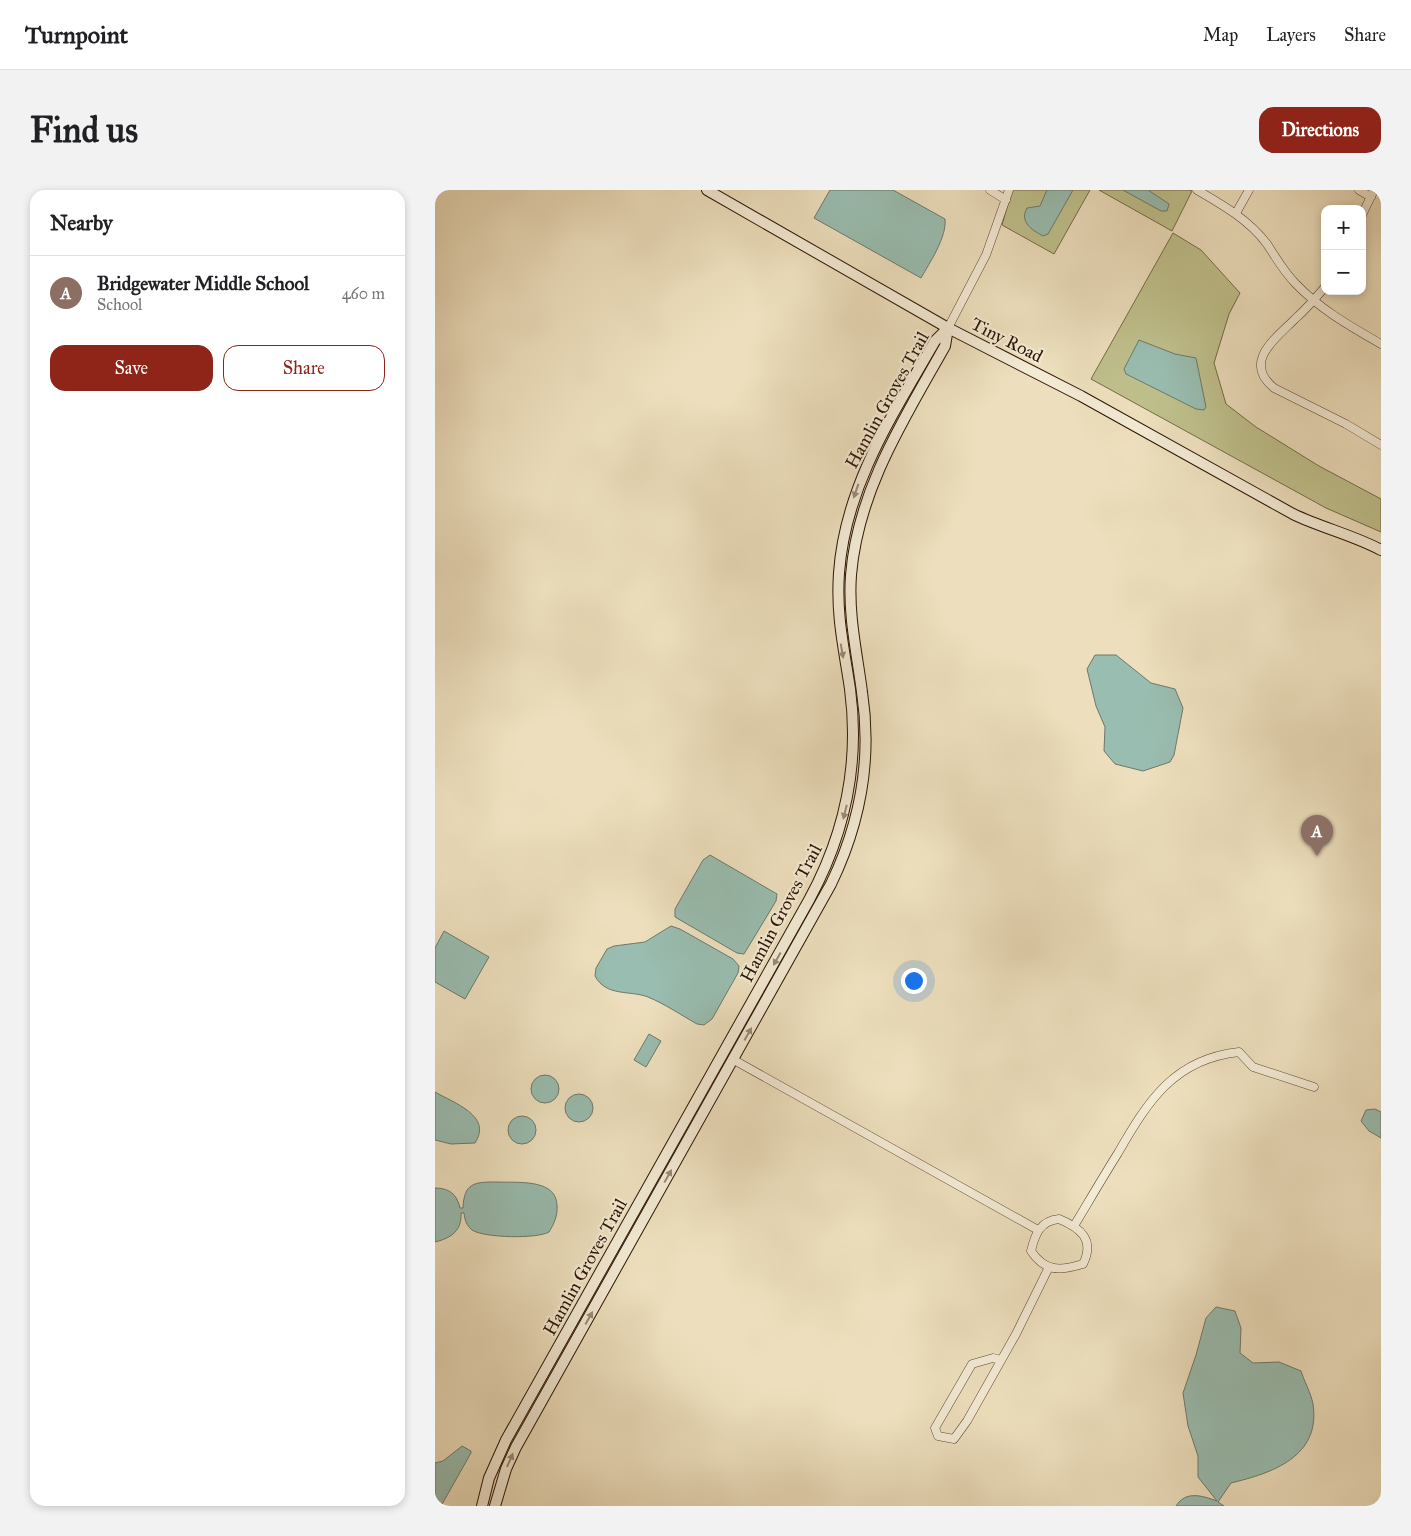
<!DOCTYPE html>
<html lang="en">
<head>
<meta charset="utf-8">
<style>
  :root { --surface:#fff; --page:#f2f2f2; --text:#202124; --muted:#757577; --line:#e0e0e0; --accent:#8f2418 }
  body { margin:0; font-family:"IM FELL Great Primer",serif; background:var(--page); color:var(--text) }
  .controls { position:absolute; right:15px; top:15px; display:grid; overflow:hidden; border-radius:10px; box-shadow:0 2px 8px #0003 }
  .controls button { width:45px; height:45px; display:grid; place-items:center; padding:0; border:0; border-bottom:1px solid var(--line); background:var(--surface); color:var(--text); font:25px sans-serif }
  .you { position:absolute; left:478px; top:790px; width:18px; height:18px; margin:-12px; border:4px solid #fff; border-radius:50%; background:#1a73e8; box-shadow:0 0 0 8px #1a73e833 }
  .badge { display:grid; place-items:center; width:32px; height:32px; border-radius:50%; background:var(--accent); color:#fff; font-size:16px; font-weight:700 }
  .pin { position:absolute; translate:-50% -41px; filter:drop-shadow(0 1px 2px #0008) }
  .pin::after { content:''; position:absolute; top:26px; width:18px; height:15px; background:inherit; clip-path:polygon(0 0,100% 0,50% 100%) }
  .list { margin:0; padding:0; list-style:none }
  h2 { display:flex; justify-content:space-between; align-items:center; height:65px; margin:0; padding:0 20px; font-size:21px }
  h2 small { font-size:16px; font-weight:400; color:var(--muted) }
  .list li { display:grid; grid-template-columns:32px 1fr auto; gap:15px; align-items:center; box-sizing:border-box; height:75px; padding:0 20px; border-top:1px solid var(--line) }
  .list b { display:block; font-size:19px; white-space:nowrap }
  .list p { margin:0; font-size:16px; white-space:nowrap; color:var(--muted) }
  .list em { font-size:16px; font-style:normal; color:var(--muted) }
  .actions { display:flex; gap:10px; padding:15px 20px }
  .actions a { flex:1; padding:11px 0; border:1px solid var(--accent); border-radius:15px; text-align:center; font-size:18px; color:var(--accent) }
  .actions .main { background:var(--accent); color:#fff }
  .map { position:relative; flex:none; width:946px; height:1316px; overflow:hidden; border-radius:15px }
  header { display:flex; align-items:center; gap:30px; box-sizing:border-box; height:70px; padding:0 25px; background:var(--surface); border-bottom:1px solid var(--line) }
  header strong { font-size:24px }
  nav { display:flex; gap:28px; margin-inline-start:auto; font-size:18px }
  .intro { display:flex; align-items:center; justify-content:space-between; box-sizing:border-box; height:120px; padding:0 30px }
  h1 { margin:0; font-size:35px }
  .button { padding:12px 22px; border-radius:15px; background:var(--accent); color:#fff; font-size:18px; font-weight:700 }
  main { display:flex; gap:30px; padding:0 30px }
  aside { flex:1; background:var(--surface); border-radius:15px; box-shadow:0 2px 8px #0003 }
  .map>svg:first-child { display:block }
</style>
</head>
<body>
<header>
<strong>Turnpoint</strong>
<nav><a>Map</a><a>Layers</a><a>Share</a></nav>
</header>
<div class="intro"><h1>Find us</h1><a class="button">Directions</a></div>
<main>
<aside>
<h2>Nearby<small></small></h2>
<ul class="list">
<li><span class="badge" style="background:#8d6e63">A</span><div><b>Bridgewater Middle School</b><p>School</p></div><em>460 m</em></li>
</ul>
<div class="actions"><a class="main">Save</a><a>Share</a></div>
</aside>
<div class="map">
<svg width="946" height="1316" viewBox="0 0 946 1316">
  <rect width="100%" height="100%" fill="#eddfbd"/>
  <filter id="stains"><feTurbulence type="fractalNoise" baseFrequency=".004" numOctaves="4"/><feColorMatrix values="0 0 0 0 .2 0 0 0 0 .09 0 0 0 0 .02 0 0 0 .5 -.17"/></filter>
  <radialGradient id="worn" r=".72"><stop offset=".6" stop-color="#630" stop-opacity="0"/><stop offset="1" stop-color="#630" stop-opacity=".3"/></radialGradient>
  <!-- green -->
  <g fill="#bfc08c" stroke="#746a46">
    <polygon points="577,0 655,0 619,64 567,35"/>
    <polygon points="664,0 754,0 757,1 737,41"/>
    <polygon points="738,43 766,60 805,103 794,124 779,173 791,214 821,237 884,276 946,309 946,342 891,318 656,189"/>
  </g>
  <!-- water -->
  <g fill="#99bdb0" stroke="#6d796a">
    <path d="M395,0H458L510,29C512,47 495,72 486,88L379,28Z"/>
    <path d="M612,0H638L613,44L608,46C597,40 584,32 592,18L605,16Z"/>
    <polygon points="688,0 713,0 734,14 732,21 726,21"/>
    <polygon points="704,150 740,164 761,168 771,217 769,220 761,219 691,184 689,179"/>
    <polygon points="660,465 681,465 716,493 740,499 748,518 739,565 735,572 708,581 680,574 669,561 670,537 661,516 652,479"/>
    <polygon points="275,665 342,704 341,711 309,764 302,763 240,727 240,719 268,670"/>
    <path d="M236,736L245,739L298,769L304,776L303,783L277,829L269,835L262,834C246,825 230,814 213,807C195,800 171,807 160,786L161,778L172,759L179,756L210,752Z"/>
    <polygon points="9,741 54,767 30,809 0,792 0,758"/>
    <polygon points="214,844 226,851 211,877 199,870"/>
    <circle cx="110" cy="899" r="14"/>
    <path d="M0,902C19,913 58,926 40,953L16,954L0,950Z"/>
    <circle cx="144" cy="918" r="14"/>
    <polygon points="940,919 946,922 946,948 934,941 926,931 931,920"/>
    <circle cx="87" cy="940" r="14"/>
    <path d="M61,992C81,993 121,988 122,1015C123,1025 119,1034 114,1042C102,1049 49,1048 37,1040C31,1035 30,1030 29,1023H26C27,1040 17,1048 0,1052V998C14,998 22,1004 25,1018H28C29,993 39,992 61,992Z"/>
    <path d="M781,1117L800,1121L806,1138L805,1163L818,1173L844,1172L866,1181C869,1191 876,1203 878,1214C886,1267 837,1283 796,1293L783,1312L789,1316H741C751,1300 768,1306 782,1311L763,1287V1266L753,1236L748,1203L761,1165L771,1128Z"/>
    <polygon points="27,1256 36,1261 36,1263 6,1316 0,1316 0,1273 8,1271"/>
  </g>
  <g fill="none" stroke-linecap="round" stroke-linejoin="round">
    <defs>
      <g id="street">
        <polyline points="555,0 571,10"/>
        <path d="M762,0C788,15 814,30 832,54C841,68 849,82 861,94C886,120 915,136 946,154"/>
        <polyline points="924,0 936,7"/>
        <polyline points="801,23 814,0"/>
        <polyline points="927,25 939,0"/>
        <path d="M890,97C880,109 871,119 860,129C841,148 807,172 839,198L911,234L946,255"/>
        <polyline points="513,138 551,65 574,0"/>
        <polyline points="299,870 603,1040"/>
        <path d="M624,1029C646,1038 660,1050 648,1074C625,1081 610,1082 596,1061C600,1044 605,1031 624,1029Z"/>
        <path d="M639,1036C654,1011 668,987 683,963C713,911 739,869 804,862L818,877L879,897"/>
        <polyline points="566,1170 558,1168 537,1174 500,1238 503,1246 519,1249 532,1231 581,1144 614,1077"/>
      </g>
      <g id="secondary">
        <path d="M272,0L513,138L646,206L858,324C887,338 918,345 946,360"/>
        <path d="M47,1316L54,1288L71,1250L374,710C410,644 425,574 415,499C409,458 401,426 404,383C410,296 458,224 500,151L513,138"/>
        <path d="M60,1316L71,1279L81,1257L396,694C425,634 437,568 427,502C422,463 413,425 416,385C423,300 469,229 510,156L513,138"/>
      </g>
    </defs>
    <!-- street casing -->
    <use href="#street" stroke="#5b472f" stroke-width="9"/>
    <!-- secondary casing -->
    <use href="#secondary" stroke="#2a1400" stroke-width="12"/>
    <!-- street -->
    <use href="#street" stroke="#f3ead4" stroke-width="8"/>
    <!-- secondary -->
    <use href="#secondary" stroke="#f3ead4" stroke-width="10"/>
  </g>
  <!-- one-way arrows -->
  <defs><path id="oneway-solid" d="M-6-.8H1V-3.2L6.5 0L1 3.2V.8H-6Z" transform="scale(1.25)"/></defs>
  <g fill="#998a75">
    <use href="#oneway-solid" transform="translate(421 301) rotate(109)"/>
    <use href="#oneway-solid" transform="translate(407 461) rotate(80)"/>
    <use href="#oneway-solid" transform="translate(410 622) rotate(104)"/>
    <use href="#oneway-solid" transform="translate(342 769) rotate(119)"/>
    <use href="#oneway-solid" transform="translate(313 844) rotate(-61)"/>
    <use href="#oneway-solid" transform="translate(233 986) rotate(-61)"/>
    <use href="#oneway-solid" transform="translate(154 1128) rotate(-61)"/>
    <use href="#oneway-solid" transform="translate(75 1270) rotate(-66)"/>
  </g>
  <g text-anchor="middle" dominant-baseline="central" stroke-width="4.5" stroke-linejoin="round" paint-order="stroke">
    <!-- street labels -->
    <g font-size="18" fill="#2a1400" stroke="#f3ead4">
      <text transform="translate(572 150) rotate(27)">Tiny Road</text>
      <text transform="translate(452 210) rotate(-61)">Hamlin Groves Trail</text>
      <text transform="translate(346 723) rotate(-62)">Hamlin Groves Trail</text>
      <text transform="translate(150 1077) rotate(-61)">Hamlin Groves Trail</text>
    </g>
  </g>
  <rect width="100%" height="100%" filter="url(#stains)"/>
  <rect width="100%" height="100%" fill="url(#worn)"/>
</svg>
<div class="controls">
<button>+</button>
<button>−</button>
</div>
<div class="you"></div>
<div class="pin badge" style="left:882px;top:666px;background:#8d6e63">A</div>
</div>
</main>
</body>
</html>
